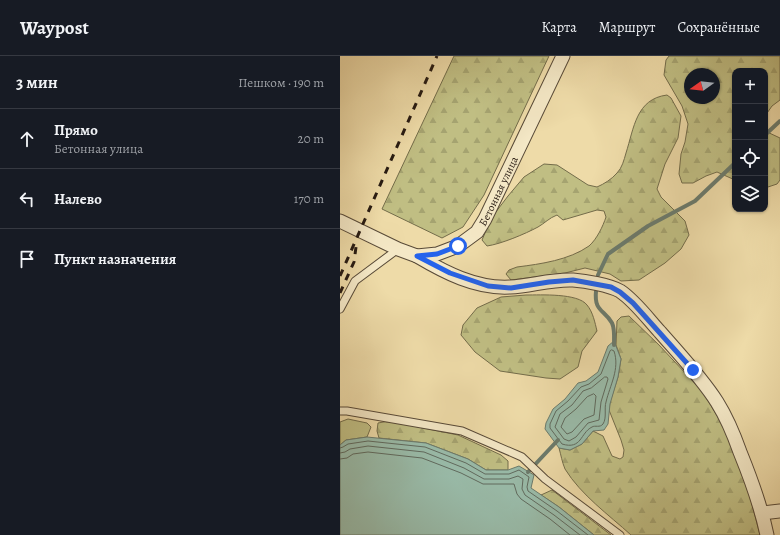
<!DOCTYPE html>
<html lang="ru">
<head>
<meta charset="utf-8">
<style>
  :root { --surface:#171b24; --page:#20242c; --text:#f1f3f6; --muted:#9ea1a6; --line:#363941 }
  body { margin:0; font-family:Alegreya,serif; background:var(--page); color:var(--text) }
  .controls { position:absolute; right:12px; top:12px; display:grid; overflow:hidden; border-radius:8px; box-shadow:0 1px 3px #0004 }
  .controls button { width:36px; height:36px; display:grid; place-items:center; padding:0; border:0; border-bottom:1px solid var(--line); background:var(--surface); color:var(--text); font:20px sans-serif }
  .compass { position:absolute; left:344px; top:12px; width:36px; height:36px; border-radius:50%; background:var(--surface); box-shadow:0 1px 3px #0004; rotate:255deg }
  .stop { position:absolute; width:12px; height:12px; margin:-9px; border:3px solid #2563eb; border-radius:50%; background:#fff }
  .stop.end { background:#2563eb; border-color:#fff; box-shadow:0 1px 4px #0008 }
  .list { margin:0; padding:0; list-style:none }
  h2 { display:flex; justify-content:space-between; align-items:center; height:52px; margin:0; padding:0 16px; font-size:17px }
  h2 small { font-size:13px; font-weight:400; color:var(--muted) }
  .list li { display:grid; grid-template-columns:26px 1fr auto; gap:12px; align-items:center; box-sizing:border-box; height:60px; padding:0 16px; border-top:1px solid var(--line) }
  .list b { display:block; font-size:15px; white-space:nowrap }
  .list p { margin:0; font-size:13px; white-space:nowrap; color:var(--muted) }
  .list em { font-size:13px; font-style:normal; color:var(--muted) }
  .icon { flex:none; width:22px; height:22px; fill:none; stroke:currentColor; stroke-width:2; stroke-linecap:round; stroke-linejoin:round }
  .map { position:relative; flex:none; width:440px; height:479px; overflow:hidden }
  header { display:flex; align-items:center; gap:24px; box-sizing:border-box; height:56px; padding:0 20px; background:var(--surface); border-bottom:1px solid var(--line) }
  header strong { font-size:19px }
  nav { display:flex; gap:22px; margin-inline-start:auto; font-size:14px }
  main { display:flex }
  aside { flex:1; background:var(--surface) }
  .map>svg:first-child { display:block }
</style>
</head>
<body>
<header>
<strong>Waypost</strong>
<nav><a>Карта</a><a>Маршрут</a><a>Сохранённые</a></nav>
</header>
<main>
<aside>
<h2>3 мин<small>Пешком · 190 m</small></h2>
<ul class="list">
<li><svg class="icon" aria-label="ahead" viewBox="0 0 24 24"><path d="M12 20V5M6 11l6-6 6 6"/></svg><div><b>Прямо</b><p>Бетонная улица</p></div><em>20 m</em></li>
<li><svg class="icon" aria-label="left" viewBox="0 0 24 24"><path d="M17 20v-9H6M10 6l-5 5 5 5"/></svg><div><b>Налево</b></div><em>170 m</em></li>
<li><svg class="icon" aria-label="arrive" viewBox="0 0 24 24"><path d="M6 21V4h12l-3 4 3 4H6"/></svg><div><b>Пункт назначения</b></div></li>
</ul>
</aside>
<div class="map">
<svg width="440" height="479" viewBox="0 0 440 479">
  <defs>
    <pattern id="forest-firs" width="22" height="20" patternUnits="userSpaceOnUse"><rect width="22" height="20" fill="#c0be83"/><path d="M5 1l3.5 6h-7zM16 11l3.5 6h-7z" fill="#a5a370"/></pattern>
  </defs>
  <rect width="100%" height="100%" fill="#eedba8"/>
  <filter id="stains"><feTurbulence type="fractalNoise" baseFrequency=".005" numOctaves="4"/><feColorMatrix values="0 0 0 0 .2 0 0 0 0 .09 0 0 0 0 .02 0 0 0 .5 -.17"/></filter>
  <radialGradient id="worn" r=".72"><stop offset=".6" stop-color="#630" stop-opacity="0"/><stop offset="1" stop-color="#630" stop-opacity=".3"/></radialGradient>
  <!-- grass -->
  <polygon fill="#c0be83" stroke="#736c4a" points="8,363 27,367 31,371 27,381 6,384 0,389 0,366"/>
  <!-- forest -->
  <g fill="url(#forest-firs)" stroke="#736c4a" fill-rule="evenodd">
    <polygon points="114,0 209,0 144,139 123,171 102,182 42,153"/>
    <path d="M329,0H440V44L432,50L425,60V15H395V124L377,116L366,120L353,127H342L339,118L341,98L345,86L348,68L342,50L324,19L326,4ZM350,18H374V42H350Z"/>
    <path d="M327,39L331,42L341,60L338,82L325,108L317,133L321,141L345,165L349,179L341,193L325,207L299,224L281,225L270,218L245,212L225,217L171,224L166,218L169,214L177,211C201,208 229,204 249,190C257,183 263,170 266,161L264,155L257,154L223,164L217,159C209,162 205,167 198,171C185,178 161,188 147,190L142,184L152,161L168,140L184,121L204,108L217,109L248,129L257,131C264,128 272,123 277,117C282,112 284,104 286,97C294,72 296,43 327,39Z"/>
    <polygon points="425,75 440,82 440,124 437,128 425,132"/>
    <path d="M186,239C201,239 238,237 247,249C253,256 255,267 257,275L242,295L238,311L220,323L206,322L160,315L135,296L121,279L123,269L137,252L161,241Z"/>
    <path d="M289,260L319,289L362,335L387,376L407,429L420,479H291C269,459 241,439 225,413C222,406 221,399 219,392L230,394L242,388L253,375L263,380L272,400L280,403L283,401L284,394L281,384L269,354L270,346L278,321L281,303L276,289L277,265L281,261Z"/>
    <polygon points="49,365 118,379 161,399 168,405 168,414 146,414 128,403 86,387 39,382 37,375 38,367"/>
    <polygon points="212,434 271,479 254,479 219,451 201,439"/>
  </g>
  <!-- water -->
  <g fill="#99bba9" stroke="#6b7b6d">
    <polygon points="274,285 281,303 278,321 270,348 268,368 264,374 253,375 242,388 230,394 219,392 205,373 206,367 213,353 225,343 238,327 246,325 258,316 268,290"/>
    <polygon points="27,381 86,387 128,403 146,414 168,414 179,410 194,419 191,432 219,451 254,479 0,479 0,389 6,384"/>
  </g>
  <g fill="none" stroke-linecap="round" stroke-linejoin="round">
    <!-- shore -->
    <g stroke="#606a5e" stroke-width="1">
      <path d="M272,294L274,295C280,313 270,329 266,346C264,352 267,362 263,368C260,372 255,369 252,371C240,377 242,394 222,388L210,372V368L216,355L228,345L241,331L249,328L261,318L270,295Z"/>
      <polygon points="265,321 267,321 268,323 261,346 259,364 248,367 236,381 229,385 224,383 215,371 220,358 232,349 243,335 251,332"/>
      <polygon points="254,338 256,340 254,359 244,363 232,376 227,378 221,371 225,362 236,353 247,341"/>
      <polyline points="0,392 3,391 8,388 28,385 85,391 126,407 145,418 169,418 179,414 189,421 187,431 188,435 217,455 248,479"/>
      <polyline points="0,397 5,396 10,393 28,390 84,396 124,412 144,423 169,423 178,420 183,423 182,433 185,439 214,459 240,479"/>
      <polyline points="0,403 7,402 13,398 28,396 82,402 121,417 143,428 174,428 177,438 181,443 210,463 230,479"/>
    </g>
    <!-- stream -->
    <g stroke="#6b7b6d" stroke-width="4">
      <polyline points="425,79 440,65"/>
      <polyline points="258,219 268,198 308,170 355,145 395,107"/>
      <path d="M256,235C254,256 264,253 272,267C275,273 274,283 274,289"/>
      <polyline points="188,416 218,384"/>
    </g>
    <defs>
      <g id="lane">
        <polyline points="0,253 15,225 58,193"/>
        <polyline points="0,355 7,355 122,375 182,401 205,423 280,479"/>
      </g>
      <g id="street">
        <path id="s1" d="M0,165L58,193L77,200L97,198L118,190L137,176L145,163L223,0"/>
        <path d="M77,200C104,216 136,233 170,231C191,230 211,223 233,224C246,225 269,229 280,235C295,245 308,263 320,276C340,299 361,321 377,346C387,362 394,379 400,396C411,423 421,450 427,479"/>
        <polyline points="422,457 440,455"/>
      </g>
    </defs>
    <!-- lane casing -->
    <use href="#lane" stroke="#584a38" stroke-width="9"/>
    <!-- street casing -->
    <use href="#street" stroke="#584a38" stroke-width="15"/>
    <!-- lane -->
    <use href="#lane" stroke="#f4e8c6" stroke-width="7"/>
    <!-- street -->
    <use href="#street" stroke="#f4e8c6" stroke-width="13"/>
    <!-- rail -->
    <g stroke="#261a12" stroke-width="3" stroke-dasharray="7 7" stroke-linecap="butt">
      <polyline points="0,220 97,0"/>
      <polyline points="0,237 14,206 16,191"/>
    </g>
  </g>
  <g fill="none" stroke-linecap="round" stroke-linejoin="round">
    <!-- route -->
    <polyline stroke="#2563eb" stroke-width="5" points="118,190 97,198 77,200 110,217 148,230 171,232 209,226 233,224 271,231 280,236 293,247 353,314"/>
  </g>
  <g text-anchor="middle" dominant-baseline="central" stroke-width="3.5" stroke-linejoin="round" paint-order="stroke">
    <!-- street labels -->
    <g font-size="11" fill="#261a12" stroke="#f4e8c6">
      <text stroke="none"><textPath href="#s1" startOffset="197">Бетонная улица</textPath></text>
    </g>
  </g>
  <rect width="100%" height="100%" filter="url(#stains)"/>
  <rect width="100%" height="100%" fill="url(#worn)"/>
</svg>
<div class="controls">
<button>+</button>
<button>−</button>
<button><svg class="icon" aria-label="locate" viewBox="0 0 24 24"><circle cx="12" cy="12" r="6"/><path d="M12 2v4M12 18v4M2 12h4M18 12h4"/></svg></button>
<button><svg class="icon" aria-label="layers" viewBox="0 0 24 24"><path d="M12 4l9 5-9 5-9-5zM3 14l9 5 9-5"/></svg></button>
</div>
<svg class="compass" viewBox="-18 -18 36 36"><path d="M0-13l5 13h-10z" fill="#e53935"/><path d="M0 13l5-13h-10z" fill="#9ea1a6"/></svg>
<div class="stop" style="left:118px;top:190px"></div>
<div class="stop end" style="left:353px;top:314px"></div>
</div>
</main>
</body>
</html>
